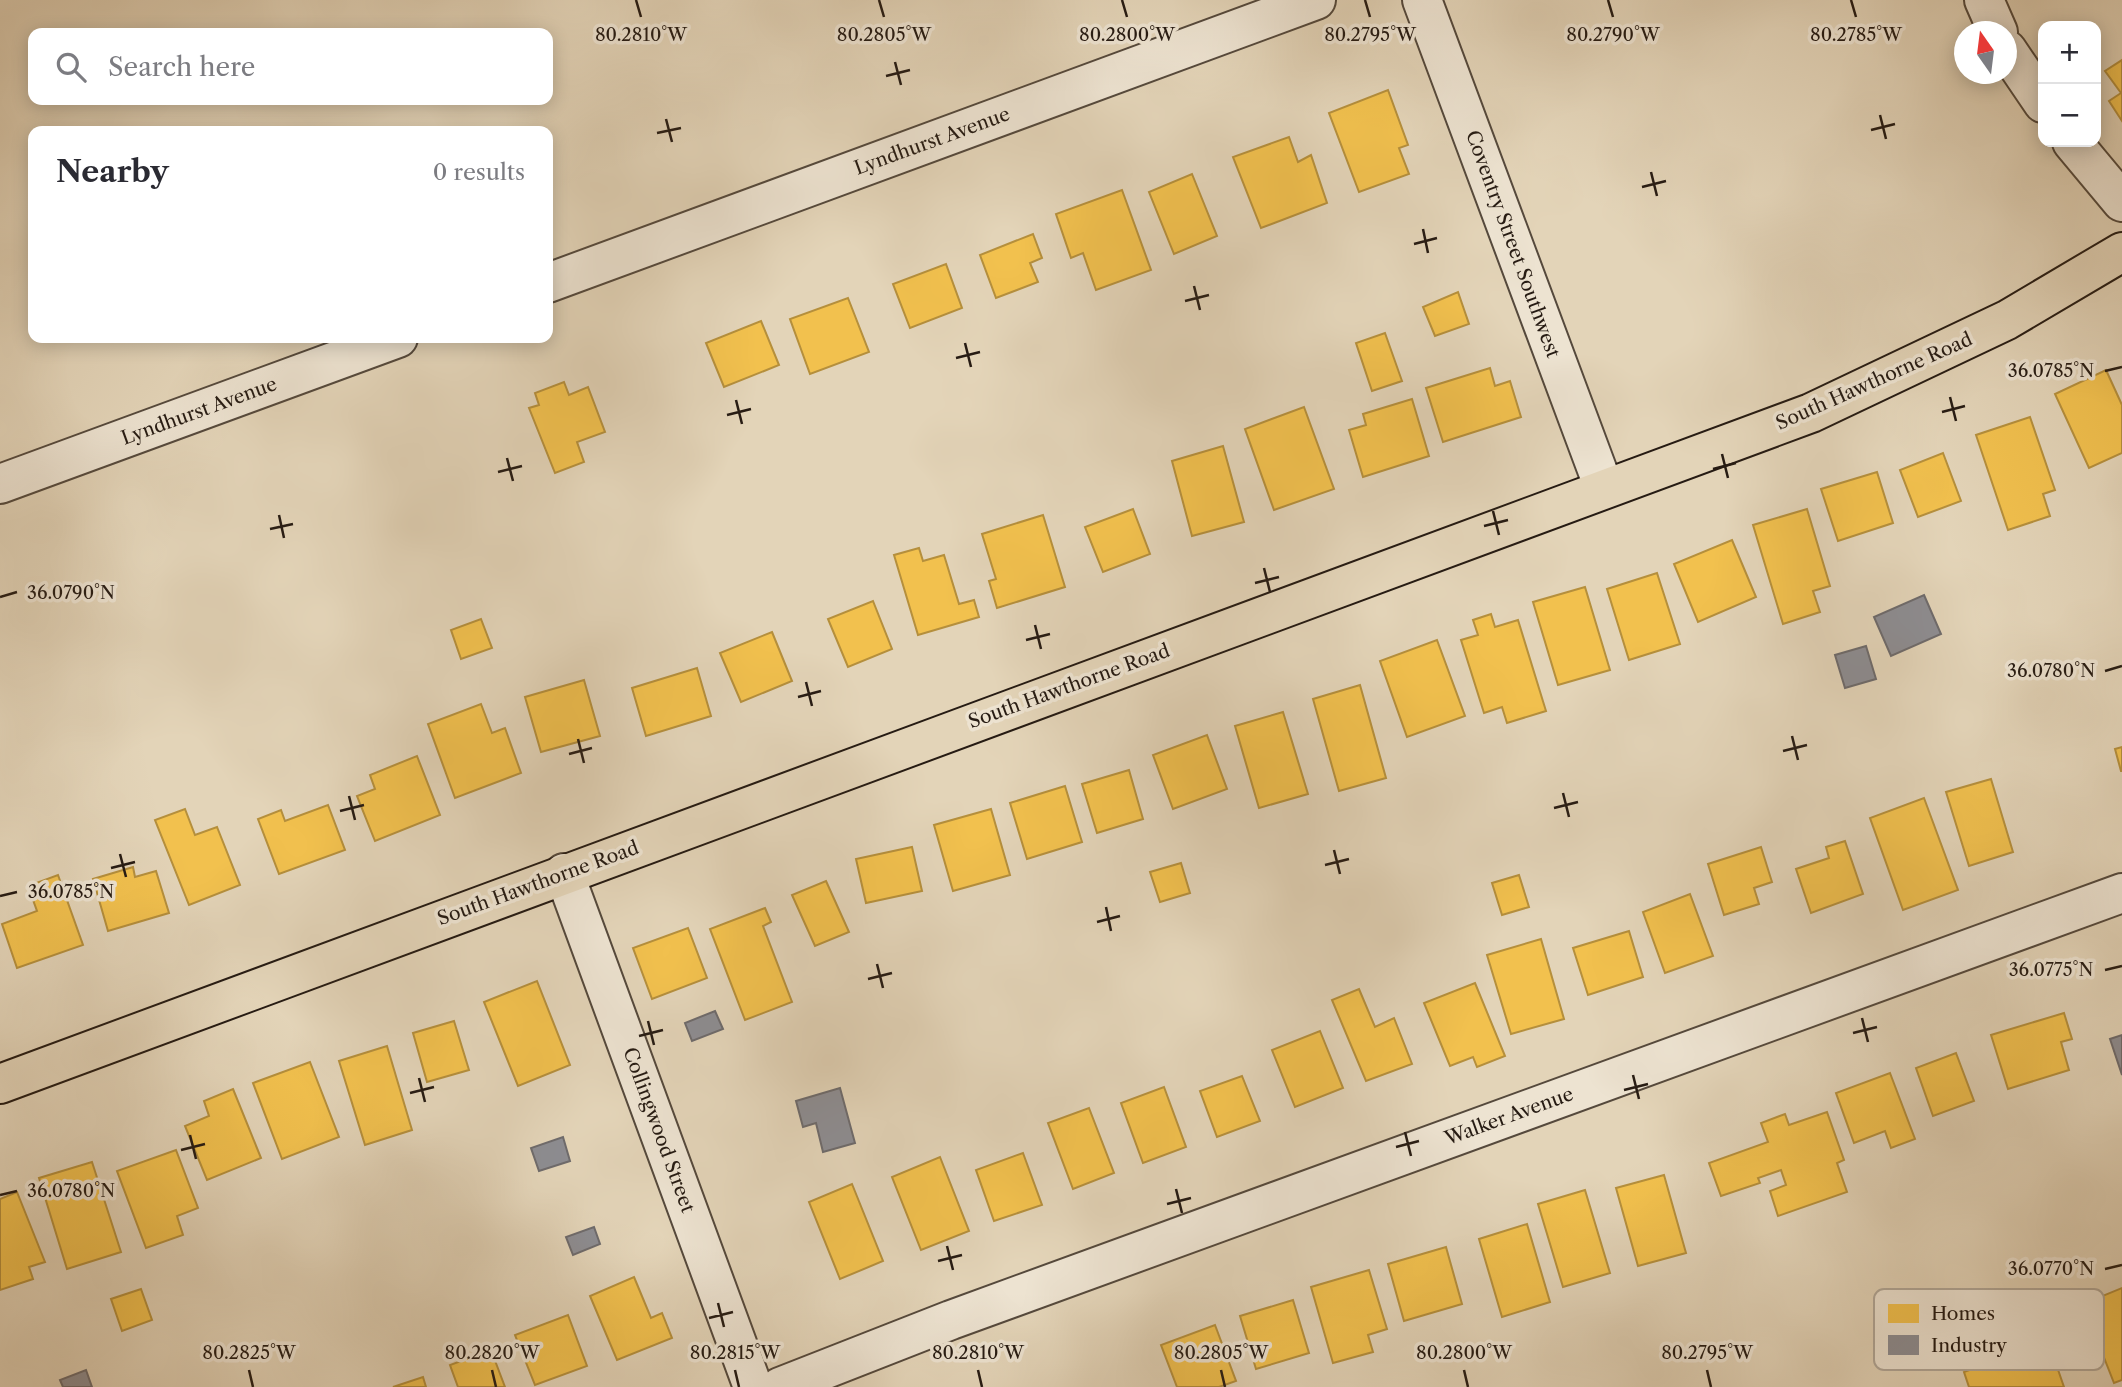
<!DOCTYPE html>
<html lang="en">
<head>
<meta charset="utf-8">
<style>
  :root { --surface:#fff; --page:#f2f2f3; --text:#2b2b33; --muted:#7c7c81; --line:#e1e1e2 }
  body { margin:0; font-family:"Libre Caslon Text",serif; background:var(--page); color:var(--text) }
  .controls { position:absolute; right:21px; top:21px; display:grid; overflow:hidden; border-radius:14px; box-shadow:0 4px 18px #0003 }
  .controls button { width:63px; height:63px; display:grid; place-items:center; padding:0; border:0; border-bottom:2px solid var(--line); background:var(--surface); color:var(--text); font:35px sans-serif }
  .compass { position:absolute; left:1954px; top:21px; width:63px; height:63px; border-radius:50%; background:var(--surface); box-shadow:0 4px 18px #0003; rotate:346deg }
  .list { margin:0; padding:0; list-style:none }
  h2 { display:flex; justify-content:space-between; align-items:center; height:91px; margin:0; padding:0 28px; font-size:30px }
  h2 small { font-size:23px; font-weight:400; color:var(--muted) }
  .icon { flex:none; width:38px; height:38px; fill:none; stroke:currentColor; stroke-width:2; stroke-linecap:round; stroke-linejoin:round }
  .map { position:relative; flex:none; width:2122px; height:1387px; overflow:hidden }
  .search { position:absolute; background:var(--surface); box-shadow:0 4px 18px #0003; left:28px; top:28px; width:525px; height:77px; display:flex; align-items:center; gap:18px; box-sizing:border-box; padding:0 24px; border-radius:14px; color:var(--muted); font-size:26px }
  .panel { position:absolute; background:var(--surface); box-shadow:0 4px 18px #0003; left:28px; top:126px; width:525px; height:217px; border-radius:14px }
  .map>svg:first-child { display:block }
</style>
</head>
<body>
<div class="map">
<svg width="2122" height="1387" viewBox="0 0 2122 1387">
  <rect width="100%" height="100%" fill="#e3d4b8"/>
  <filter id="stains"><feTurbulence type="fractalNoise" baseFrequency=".00286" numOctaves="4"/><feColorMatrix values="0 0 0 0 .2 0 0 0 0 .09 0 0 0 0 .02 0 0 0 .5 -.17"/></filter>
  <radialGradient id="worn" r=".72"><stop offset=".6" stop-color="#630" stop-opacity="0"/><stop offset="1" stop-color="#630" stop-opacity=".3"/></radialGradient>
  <!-- homes -->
  <g fill="#f2c14e" stroke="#b58f3c" stroke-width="2">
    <polygon points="2122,60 2122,121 2109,101 2121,93 2105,71"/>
    <polygon points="1388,90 1408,145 1399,148 1409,174 1359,192 1329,113"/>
    <polygon points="1289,137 1298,162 1311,155 1327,203 1261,228 1233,157"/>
    <polygon points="1192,174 1217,236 1174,254 1149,192"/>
    <polygon points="1122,190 1151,270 1096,290 1083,253 1071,258 1056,214"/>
    <polygon points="1033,234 1042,258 1030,263 1038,282 996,298 980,255"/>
    <polygon points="946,264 962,308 910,328 893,284"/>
    <polygon points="1458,292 1469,324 1435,336 1423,307"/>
    <polygon points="848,298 869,352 810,374 790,319"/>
    <polygon points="761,321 779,365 724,387 706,343"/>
    <polygon points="1385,333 1402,381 1372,391 1356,343"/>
    <polygon points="1490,368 1495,386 1510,381 1521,417 1443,442 1426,388"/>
    <polygon points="2106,370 2122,405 2122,453 2089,468 2055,394"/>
    <polygon points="564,382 569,395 588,387 605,432 577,442 584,462 555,473 529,408 539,405 535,393"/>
    <polygon points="1412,399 1429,456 1363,477 1349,430 1366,425 1363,414"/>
    <polygon points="1304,407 1334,489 1274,510 1245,429"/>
    <polygon points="2030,417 2055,490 2043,494 2050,516 2008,530 1976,435"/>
    <polygon points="1223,446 1244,522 1192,536 1172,461"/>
    <polygon points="1943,453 1961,501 1918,517 1900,470"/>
    <polygon points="1877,472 1893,523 1838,541 1821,489"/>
    <polygon points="1133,509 1150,554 1103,572 1085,527"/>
    <polygon points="1807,509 1830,586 1813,591 1820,612 1783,624 1753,525"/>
    <polygon points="1043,515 1065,587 997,608 989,581 996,579 982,534"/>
    <polygon points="1732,540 1756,597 1698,622 1674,564"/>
    <polygon points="919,548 923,561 944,555 959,604 974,600 979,617 918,635 894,555"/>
    <polygon points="1657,573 1680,644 1629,660 1607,589"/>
    <polygon points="1585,587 1610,670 1558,685 1533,602"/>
    <polygon points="873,601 892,649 848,667 828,619"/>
    <polygon points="1491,614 1495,627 1518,620 1546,711 1507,723 1502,707 1484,713 1461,640 1478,635 1473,620"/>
    <polygon points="481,619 492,648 461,659 451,630"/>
    <polygon points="772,632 792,681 741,702 720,653"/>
    <polygon points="1437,640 1465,716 1407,737 1380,661"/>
    <polygon points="697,668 711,716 646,736 632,688"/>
    <polygon points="584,680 600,736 541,752 525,697"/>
    <polygon points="1360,685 1386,778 1339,791 1313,699"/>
    <polygon points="481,704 492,733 505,728 521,773 455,798 428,724"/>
    <polygon points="1283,712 1308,794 1259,808 1235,726"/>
    <polygon points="1207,735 1227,789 1173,809 1153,755"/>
    <polygon points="2122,747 2122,771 2121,771 2115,749"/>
    <polygon points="417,756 440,815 375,841 357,796 375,789 370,775"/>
    <polygon points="1129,770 1143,819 1097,833 1082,784"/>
    <polygon points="1991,779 2013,852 1969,866 1946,792"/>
    <polygon points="1065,786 1082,842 1027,859 1010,803"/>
    <polygon points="1924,798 1958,890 1903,910 1870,818"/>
    <polygon points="328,805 345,850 279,874 258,819 281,810 285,821"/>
    <polygon points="185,809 195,835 217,827 240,885 189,905 155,820"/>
    <polygon points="991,809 1010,875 953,891 934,825"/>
    <polygon points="1845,841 1863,894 1811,913 1796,869 1829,858 1826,847"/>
    <polygon points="912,847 922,891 866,903 856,859"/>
    <polygon points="1761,847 1772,882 1754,888 1759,904 1724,915 1708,864"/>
    <polygon points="1181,863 1190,893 1160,902 1150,872"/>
    <polygon points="133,867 135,877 156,871 169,913 108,931 93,879"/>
    <polygon points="58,875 83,945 17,968 2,924 37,911 28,886"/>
    <polygon points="1519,875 1529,907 1502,915 1492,883"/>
    <polygon points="826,881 849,932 815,946 792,895"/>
    <polygon points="1690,894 1713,956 1665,973 1643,912"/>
    <polygon points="765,908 771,922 763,926 792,1002 745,1020 710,929"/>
    <polygon points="688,928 707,978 652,999 633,948"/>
    <polygon points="1629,931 1643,977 1588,995 1573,948"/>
    <polygon points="1541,939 1564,1019 1511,1034 1487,955"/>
    <polygon points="537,981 570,1065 518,1086 484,1002"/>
    <polygon points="1475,983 1505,1056 1477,1067 1473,1057 1450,1066 1424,1003"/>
    <polygon points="1359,989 1375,1027 1394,1018 1412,1064 1366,1081 1332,1000"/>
    <polygon points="2064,1013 2072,1039 2061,1042 2069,1070 2008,1089 1991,1035"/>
    <polygon points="454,1021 469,1070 427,1082 413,1033"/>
    <polygon points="1320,1031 1343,1088 1295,1107 1272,1050"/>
    <polygon points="387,1046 412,1130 365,1145 339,1061"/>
    <polygon points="1956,1053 1974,1101 1933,1116 1916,1068"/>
    <polygon points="310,1062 339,1137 282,1159 253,1083"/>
    <polygon points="1890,1073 1915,1139 1891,1148 1885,1131 1854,1143 1836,1093"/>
    <polygon points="1242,1076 1260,1121 1217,1137 1200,1091"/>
    <polygon points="1164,1087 1186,1147 1143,1163 1121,1103"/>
    <polygon points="233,1089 261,1158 207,1180 185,1126 209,1116 204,1101"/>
    <polygon points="1089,1108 1114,1173 1073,1189 1048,1123"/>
    <polygon points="1827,1112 1844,1160 1837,1163 1847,1192 1778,1216 1770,1191 1786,1185 1781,1170 1758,1178 1760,1183 1721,1196 1709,1163 1768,1142 1761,1123 1785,1114 1789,1125"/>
    <polygon points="176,1150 198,1208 177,1216 183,1235 146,1248 117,1171"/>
    <polygon points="1023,1153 1042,1205 994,1221 976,1170"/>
    <polygon points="940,1157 969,1231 921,1250 892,1177"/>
    <polygon points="92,1162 121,1252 67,1269 39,1178"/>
    <polygon points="1664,1175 1686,1253 1638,1266 1616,1188"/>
    <polygon points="852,1184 883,1261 840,1279 809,1202"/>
    <polygon points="1585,1190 1610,1273 1563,1287 1538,1204"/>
    <polygon points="17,1192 45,1262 29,1267 33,1279 0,1290 0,1199"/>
    <polygon points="1527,1224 1550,1302 1502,1317 1479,1239"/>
    <polygon points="1446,1247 1462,1304 1404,1321 1388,1264"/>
    <polygon points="1369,1270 1387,1329 1368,1335 1373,1352 1333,1363 1311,1287"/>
    <polygon points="634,1277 651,1318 662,1313 672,1338 617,1360 590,1296"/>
    <polygon points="2122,1288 2122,1380 2114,1383 2083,1304"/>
    <polygon points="141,1289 152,1320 122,1331 111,1299"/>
    <polygon points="1293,1300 1309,1353 1256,1369 1240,1316"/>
    <polygon points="1992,1300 2009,1347 1996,1352 2000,1363 2033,1350 2039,1367 2055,1361 2064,1387 1969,1387 1964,1372 1980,1366 1960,1312"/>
    <polygon points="568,1315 587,1366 535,1385 515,1335"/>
    <polygon points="1215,1325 1236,1381 1219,1387 1177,1387 1161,1345"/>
    <polygon points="491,1350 505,1387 458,1387 450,1365"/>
    <polygon points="423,1377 426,1387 393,1387"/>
  </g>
  <!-- industry -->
  <g fill="#8d8d92" stroke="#6e6b6c" stroke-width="2">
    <polygon points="1924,595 1941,634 1891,656 1874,617"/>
    <polygon points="1866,646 1876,679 1845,688 1835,655"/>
    <polygon points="715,1011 723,1029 692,1041 685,1023"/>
    <polygon points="2122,1035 2122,1075 2110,1039"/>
    <polygon points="840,1088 855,1143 823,1152 816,1123 803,1127 796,1101"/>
    <polygon points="563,1137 570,1161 539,1171 531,1148"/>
    <polygon points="594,1227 600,1244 573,1255 566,1237"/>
    <polygon points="86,1370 92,1387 63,1387 60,1380"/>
  </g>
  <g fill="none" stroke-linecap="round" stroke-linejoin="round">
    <defs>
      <g id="minor">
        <polyline points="1422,0 1604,488"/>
        <polyline points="1984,0 1998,32"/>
        <polyline points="2007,50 2043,103"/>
        <polyline points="2072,142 2122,202"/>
        <polyline points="548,283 1316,0"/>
        <polyline points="0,484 398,338"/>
        <polyline points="564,873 753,1387"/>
        <polyline points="780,1387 951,1320 2122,893"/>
      </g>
      <polyline id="major" points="0,1084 1811,413 2007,320 2122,252"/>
    </defs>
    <!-- minor casing -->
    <use href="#minor" stroke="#55493c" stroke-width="42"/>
    <!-- major casing -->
    <use href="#major" stroke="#261b13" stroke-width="42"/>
    <!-- minor -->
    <use href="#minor" stroke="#ede3d1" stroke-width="38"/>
    <!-- major -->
    <use href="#major" stroke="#e3d4b8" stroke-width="38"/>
  </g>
  <!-- ticks -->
  <path fill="none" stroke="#261b13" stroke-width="2.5" d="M636,0L641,17M879,0L884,17M1122,0L1127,17M1365,0L1370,17M1608,0L1613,17M1851,0L1856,17M895,62L901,85M886,76L910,70M1880,115L1886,139M666,119L672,142M1871,130L1895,124M657,133L681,128M1651,172L1657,196M1642,187L1666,181M1423,229L1428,253M1414,244L1437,238M1194,286L1200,310M1185,301L1209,295M965,343L971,367M956,358L980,352M2105,371L2122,367M1950,397L1956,421M736,400L742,424M1942,412L1965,406M727,415L751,409M1722,454L1728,478M507,458L513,481M1713,469L1736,463M498,472L522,466M1493,511L1499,535M279,515L284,538M1484,526L1508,520M270,529L293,524M1264,568L1270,592M1255,583L1279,577M0,597L17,592M1035,625L1041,649M1026,640L1050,634M2105,671L2122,666M806,682L812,706M798,697L821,691M1792,736L1798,760M578,739L584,763M1783,751L1807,745M569,754L592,748M1563,793L1569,817M349,796L355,820M1554,808L1578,802M340,811L364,805M1334,850L1340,874M120,854L126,877M1325,865L1349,859M111,868L135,862M0,896L17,892M1106,907L1111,931M1097,922L1120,916M877,964L883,988M2105,970L2122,966M868,979L892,973M1862,1018L1868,1042M648,1021L654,1045M1853,1033L1877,1027M639,1036L663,1030M1633,1075L1639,1099M419,1078L425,1102M1624,1090L1648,1084M410,1093L434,1087M1405,1132L1411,1156M190,1135L196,1159M1396,1147L1419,1141M181,1150L205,1144M1176,1189L1182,1213M0,1195L17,1191M1167,1204L1191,1198M947,1246L953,1270M938,1261L962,1255M2105,1269L2122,1265M718,1303L724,1327M709,1318L733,1312M249,1370L253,1387M492,1370L496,1387M735,1370L739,1387M978,1370L982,1387M1221,1370L1225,1387M1464,1370L1468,1387M1707,1370L1711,1387"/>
  <g text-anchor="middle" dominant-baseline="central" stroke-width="7" stroke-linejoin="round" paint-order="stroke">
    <!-- street labels -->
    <g font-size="19" fill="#261b13" stroke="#ede3d1">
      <text transform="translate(932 141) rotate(-20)">Lyndhurst Avenue</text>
      <text transform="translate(1513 244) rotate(70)">Coventry Street Southwest</text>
      <text transform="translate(1874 381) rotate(-24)">South Hawthorne Road</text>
      <text transform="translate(199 411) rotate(-20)">Lyndhurst Avenue</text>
      <text transform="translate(1069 686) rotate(-20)">South Hawthorne Road</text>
      <text transform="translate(538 883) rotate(-20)">South Hawthorne Road</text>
      <text transform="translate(1509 1116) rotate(-20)">Walker Avenue</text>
      <text transform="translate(659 1130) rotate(70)">Collingwood Street</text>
    </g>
  </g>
  <!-- legend -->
  <rect x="1874" y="1289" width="230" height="81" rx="10" fill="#ede3d1" stroke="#b1a798" stroke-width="2"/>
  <rect x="1888" y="1304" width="31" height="19" fill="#f2c14e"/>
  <rect x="1888" y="1335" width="31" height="20" fill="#8d8d92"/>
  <g font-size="19" fill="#261b13">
    <text x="1931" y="1320">Homes</text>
    <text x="1931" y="1352">Industry</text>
  </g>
  <g font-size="18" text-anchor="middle" fill="#261b13" stroke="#ede3d1" stroke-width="7" stroke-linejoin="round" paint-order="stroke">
    <text x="641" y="41">80.2810°W</text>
    <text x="884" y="41">80.2805°W</text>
    <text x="1127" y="41">80.2800°W</text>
    <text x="1370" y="41">80.2795°W</text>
    <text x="1613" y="41">80.2790°W</text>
    <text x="1856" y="41">80.2785°W</text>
    <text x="2051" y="377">36.0785°N</text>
    <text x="71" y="599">36.0790°N</text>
    <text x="2051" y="677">36.0780°N</text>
    <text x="71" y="898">36.0785°N</text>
    <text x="2051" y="976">36.0775°N</text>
    <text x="71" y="1197">36.0780°N</text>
    <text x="2051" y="1275">36.0770°N</text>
    <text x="249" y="1359">80.2825°W</text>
    <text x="492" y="1359">80.2820°W</text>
    <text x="735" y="1359">80.2815°W</text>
    <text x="978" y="1359">80.2810°W</text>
    <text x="1221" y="1359">80.2805°W</text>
    <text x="1464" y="1359">80.2800°W</text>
    <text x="1707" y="1359">80.2795°W</text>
  </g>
  <rect width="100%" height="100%" filter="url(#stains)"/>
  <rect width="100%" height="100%" fill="url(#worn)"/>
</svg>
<div class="controls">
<button>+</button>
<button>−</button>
</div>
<svg class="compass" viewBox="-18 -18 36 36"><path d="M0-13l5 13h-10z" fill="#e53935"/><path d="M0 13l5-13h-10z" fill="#7c7c81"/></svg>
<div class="search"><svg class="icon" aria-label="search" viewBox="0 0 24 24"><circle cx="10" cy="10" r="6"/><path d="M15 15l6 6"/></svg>Search here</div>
<section class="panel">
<h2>Nearby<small>0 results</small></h2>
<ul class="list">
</ul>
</section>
</div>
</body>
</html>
